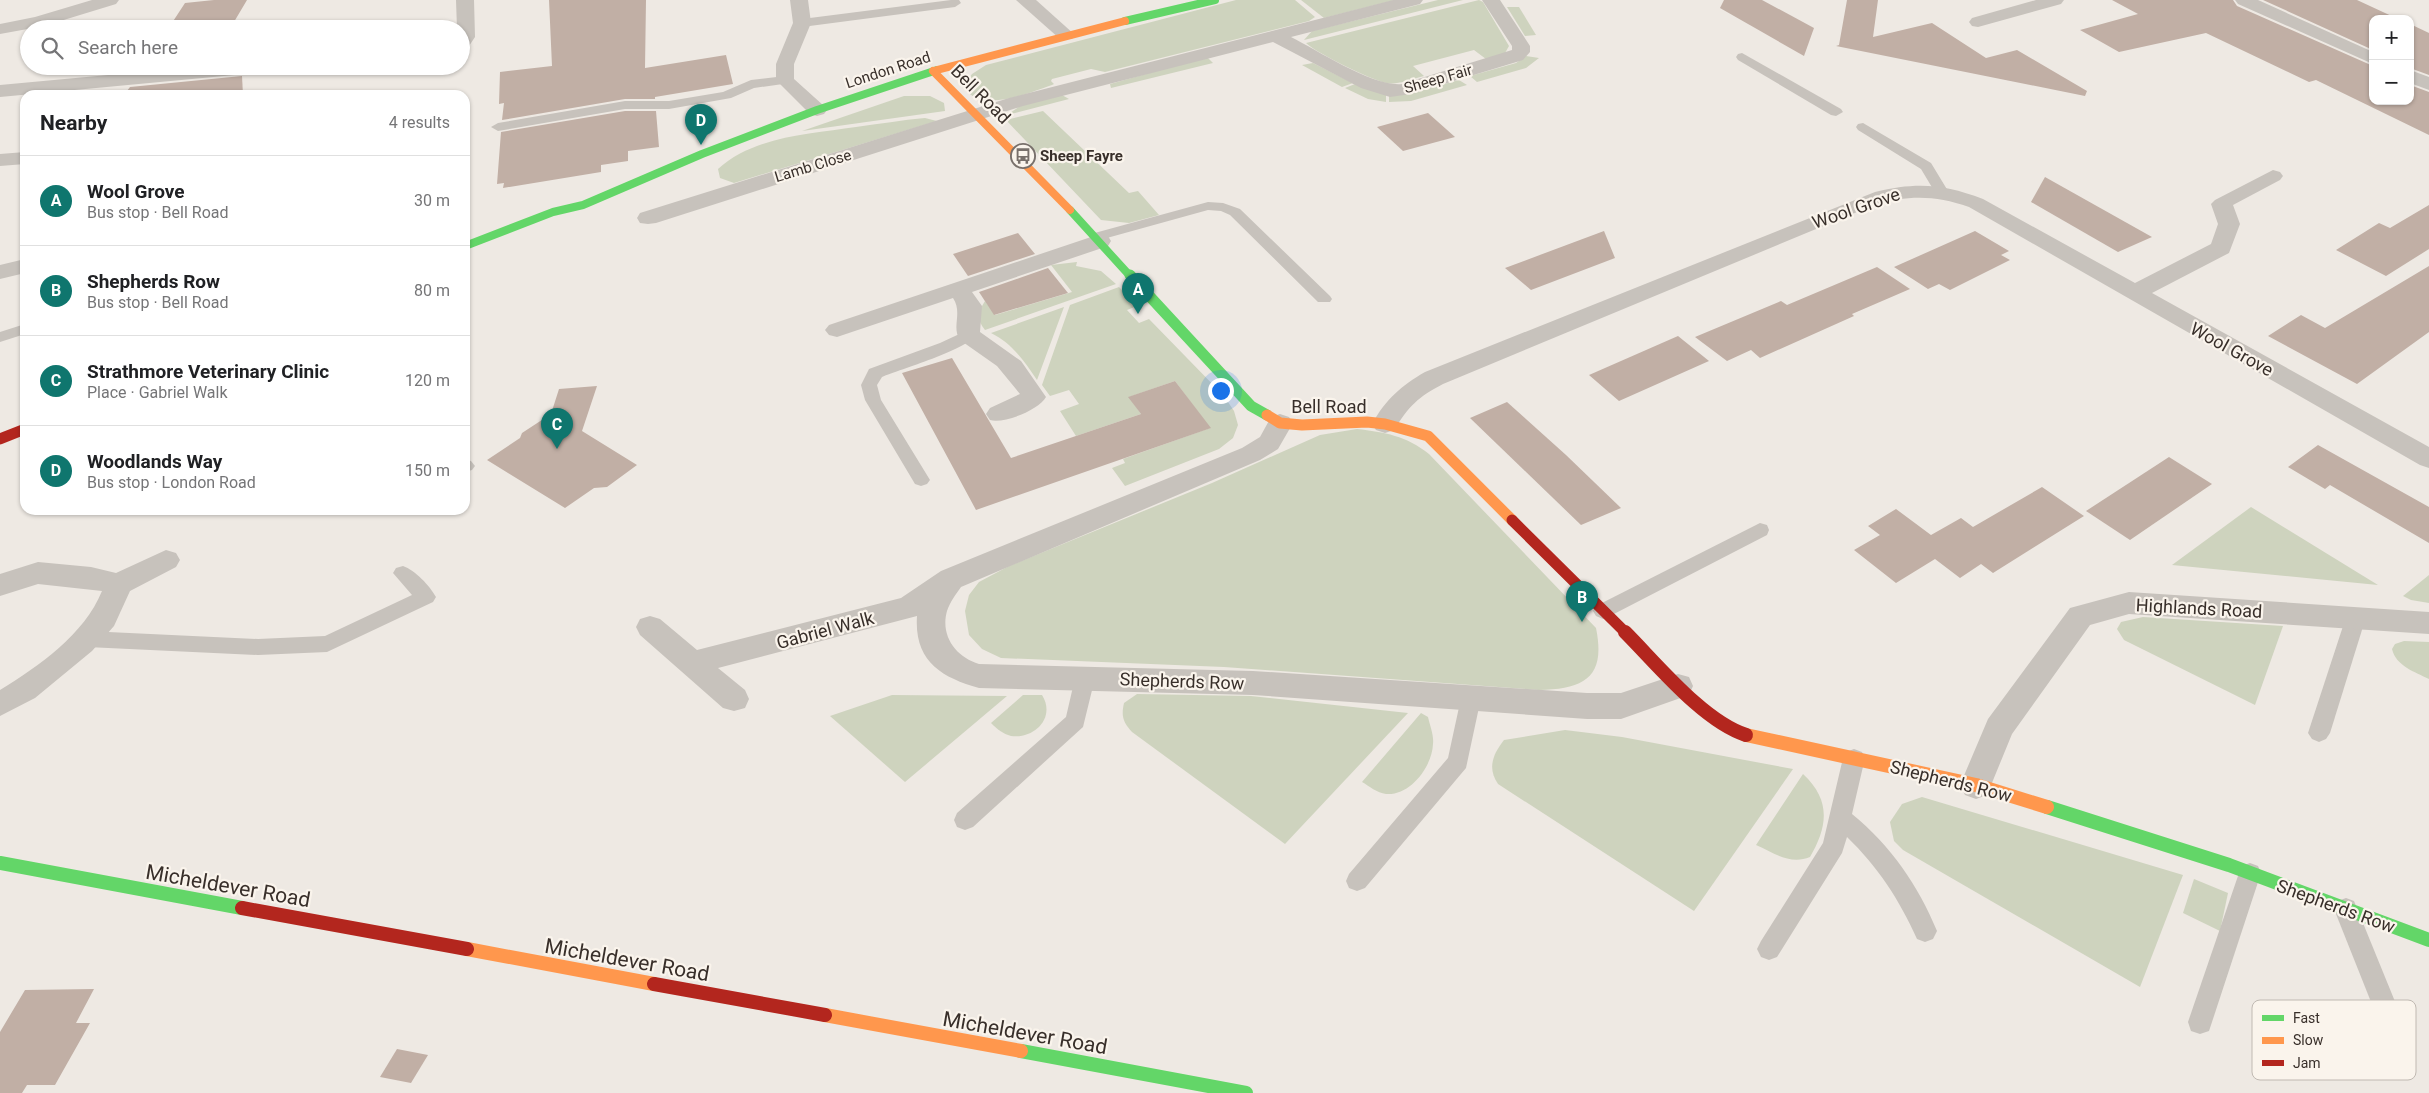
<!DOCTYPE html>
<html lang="en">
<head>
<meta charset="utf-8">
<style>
  :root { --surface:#fff; --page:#f2f2f2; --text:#202124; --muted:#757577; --line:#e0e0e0; --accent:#0f766e }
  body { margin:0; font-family:Roboto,sans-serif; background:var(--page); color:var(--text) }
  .controls { position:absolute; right:15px; top:15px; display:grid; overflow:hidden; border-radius:10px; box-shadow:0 1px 4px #0004 }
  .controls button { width:45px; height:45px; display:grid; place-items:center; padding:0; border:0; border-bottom:1px solid var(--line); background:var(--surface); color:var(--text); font:25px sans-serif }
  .you { position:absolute; left:1220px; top:390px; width:18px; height:18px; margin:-12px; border:4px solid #fff; border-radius:50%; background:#1a73e8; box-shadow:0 0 0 8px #1a73e833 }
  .badge { display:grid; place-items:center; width:32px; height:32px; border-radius:50%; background:var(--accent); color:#fff; font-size:16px; font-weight:700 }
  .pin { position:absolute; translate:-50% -41px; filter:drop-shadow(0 1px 2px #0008) }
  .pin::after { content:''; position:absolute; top:26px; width:18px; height:15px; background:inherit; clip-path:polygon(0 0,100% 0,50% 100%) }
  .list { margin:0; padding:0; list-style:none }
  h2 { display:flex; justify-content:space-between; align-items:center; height:65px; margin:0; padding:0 20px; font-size:21px }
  h2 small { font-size:16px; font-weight:400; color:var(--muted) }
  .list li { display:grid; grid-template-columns:32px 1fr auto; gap:15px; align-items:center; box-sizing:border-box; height:90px; padding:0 20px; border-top:1px solid var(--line) }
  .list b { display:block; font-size:19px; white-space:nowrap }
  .list p { margin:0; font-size:16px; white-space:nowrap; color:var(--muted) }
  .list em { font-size:16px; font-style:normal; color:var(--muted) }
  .icon { flex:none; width:28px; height:28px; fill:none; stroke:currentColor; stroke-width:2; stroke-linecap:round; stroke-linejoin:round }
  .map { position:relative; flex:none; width:2429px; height:1093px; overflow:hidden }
  .search { position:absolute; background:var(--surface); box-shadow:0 1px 4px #0004; left:20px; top:20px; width:450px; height:55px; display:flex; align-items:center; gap:12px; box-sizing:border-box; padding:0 18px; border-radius:28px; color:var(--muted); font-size:19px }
  .panel { position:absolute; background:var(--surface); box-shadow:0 1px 4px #0004; left:20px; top:90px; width:450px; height:425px; border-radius:15px }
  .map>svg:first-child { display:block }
</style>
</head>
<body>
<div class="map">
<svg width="2429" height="1093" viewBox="0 0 2429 1093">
  <rect width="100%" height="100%" fill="#eee9e3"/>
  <!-- green -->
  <g fill="#ced3be">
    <path d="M1236,0H1295L1315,17L1309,21L1105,72L1091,69L1052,79L1051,81L1054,84L1052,85C1028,93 981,114 963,87L972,74L986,65Z"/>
    <polygon points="1301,0 1395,0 1324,18"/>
    <polygon points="1438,0 1463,0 1304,40 1312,31"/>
    <path d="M1479,0L1483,2L1509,46L1505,53L1486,59L1474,50L1413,66L1424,76C1412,79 1399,85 1386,83C1372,80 1316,53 1306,43Z"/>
    <polygon points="1507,7 1519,7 1536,35 1525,36"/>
    <polygon points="1526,56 1539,58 1526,68 1477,82 1470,76 1516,63"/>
    <polygon points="1207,57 1213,63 1111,88 1110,84"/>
    <polygon points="1313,63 1353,83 1342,87 1302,65"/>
    <polygon points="1459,80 1467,85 1411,101 1389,102 1389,95 1415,92"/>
    <polygon points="1355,84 1386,95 1386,102 1368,99 1345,88"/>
    <polygon points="1062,95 1069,99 1007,115 1020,106"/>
    <polygon points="904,96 930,96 944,103 945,111 802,131"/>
    <polygon points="1043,111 1129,193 1138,191 1159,215 1129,223 1101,220 1006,120"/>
    <path d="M925,118L937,121L734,183L720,178L718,169C754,136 810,134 856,127C879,124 902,120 925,118Z"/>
    <path d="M1077,262L1076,266L1101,271L1116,284L985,330C976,319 978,312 985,301L995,315L1072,292L1051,265Z"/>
    <polygon points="1119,287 1137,306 1127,310 1139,323 1149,319 1224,396 1234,411 1238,425 1233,438 1219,449 1125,486 1112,468 1125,463 1123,459 1210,428 1175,381 1129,397 1141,414 1076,436 1060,411 1079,404 1069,390 1050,396 1042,385 1070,305"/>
    <path d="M1064,307L1037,380C1024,361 1013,344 991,333Z"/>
    <path d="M1357,429C1384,432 1407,436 1429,454L1596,628C1606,677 1585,689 1539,690L1224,667L1001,658L982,649L969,635L965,611L969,595L979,582L1009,566L1212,483L1320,435Z"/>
    <polygon points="2251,507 2378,585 2172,565"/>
    <polygon points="2429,575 2429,603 2411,600 2403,596"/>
    <polygon points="2143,617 2283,626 2255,705 2124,640 2117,629 2121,622"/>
    <path d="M2404,641L2429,642V679C2415,672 2396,666 2392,649L2395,644Z"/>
    <path d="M1137,694L1251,696L1408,713L1285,844L1132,732C1123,722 1121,716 1124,703Z"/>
    <polygon points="892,695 1007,696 905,782 830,716"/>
    <path d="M1023,695H1042C1056,717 1035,739 1011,736C1003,734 997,729 991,723Z"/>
    <path d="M1421,713L1428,717C1430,726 1434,735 1433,744C1432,767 1410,796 1386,794C1377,793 1369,786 1362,782Z"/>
    <path d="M1565,730L1622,737L1793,769L1694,911L1498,784C1487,768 1493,754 1504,740Z"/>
    <path d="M1803,774C1831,800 1828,826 1810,857C1790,865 1774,853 1756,845Z"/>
    <polygon points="1922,797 2183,875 2140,987 1903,850 1894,841 1890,822 1902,804"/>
    <polygon points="2194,879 2228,893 2220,931 2183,913"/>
  </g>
  <!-- building -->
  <g fill="#c1afa5">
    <polygon points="214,0 247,0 231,27 240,26 240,29 168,29 185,3"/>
    <polygon points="549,0 646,0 645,68 726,55 733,84 655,97 655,99 625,99 502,120 504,103 499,104 500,72 552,66"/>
    <polygon points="1724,0 1762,0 1814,28 1804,56 1720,8"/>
    <polygon points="1847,0 1878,0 1873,37 1932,23 1986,58 2017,50 2087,91 2085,96 1836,46 1839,45"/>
    <polygon points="2112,0 2233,0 2237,6 2373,66 2373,101 2410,101 2410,85 2429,92 2429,135 2316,80 2309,82 2206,33 2119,52 2080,30 2138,14"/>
    <polygon points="2263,0 2357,0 2398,19 2373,19 2373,50"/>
    <polygon points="2410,24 2429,33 2429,75 2410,68"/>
    <polygon points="242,76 243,95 124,95 130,87"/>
    <polygon points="625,111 656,111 659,147 628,151 628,161 601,165 601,172 503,188 504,183 497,184 501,132"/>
    <polygon points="1428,113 1455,137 1403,151 1377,127"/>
    <polygon points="2045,177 2152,237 2118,252 2031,202"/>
    <polygon points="2429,205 2429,249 2386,276 2336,250 2379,223 2390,228"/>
    <polygon points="1604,231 1615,258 1531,290 1505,268"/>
    <polygon points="1975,231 2009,251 2001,255 2010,260 1950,290 1939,284 1928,289 1894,267"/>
    <polygon points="1018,233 1035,254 968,276 953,254"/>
    <polygon points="2429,266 2429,332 2357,384 2268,336 2301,315 2325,328"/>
    <polygon points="1877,267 1910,289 1852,314 1854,316 1760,358 1751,350 1727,361 1695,337 1781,301 1787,305"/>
    <polygon points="1048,268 1068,293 994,315 979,292"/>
    <polygon points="1678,336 1709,361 1619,401 1589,375"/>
    <polygon points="952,358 1011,458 1141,414 1128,397 1175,381 1211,428 976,510 902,373"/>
    <polygon points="597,386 582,431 637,465 607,487 594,488 565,508 487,460 520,438 522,433 551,414 559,389"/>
    <polygon points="1507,402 1566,455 1621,508 1581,525 1470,418"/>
    <polygon points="2318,445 2429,507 2429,543 2330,485 2325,489 2288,467"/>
    <polygon points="2169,457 2212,484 2130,540 2086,511"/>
    <polygon points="2042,487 2084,516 1993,573 1981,564 1960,578 1935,559 1896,583 1854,550 1880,535 1868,526 1896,509 1931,535 1961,518 1973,527"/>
    <polygon points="94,989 76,1023 90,1023 55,1085 27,1085 22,1093 0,1093 0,1032 25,990"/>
    <polygon points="397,1049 428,1055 411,1083 380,1077"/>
  </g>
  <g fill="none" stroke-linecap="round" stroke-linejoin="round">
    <!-- lane -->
    <g fill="#c7c2bc" fill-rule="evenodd">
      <polygon points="951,0 959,0 961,3 955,7 802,27 796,23 802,19"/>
      <polygon points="1742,53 1841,109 1843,112 1836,116 1831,115 1738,60 1736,57 1738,54"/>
      <polygon points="785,76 790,77 791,80 790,83 754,88 731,98 669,109 625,109 498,131 491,127 498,123 625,101 669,101 723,92 751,80"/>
      <polygon points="1863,123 1931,163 1948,191 1946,194 1936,194 1921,169 1858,130 1856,127 1858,124"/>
      <polygon points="1208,202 1223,203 1240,209 1330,296 1332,299 1330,302 1318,302 1230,215 1221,211 1208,210 1096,241 1089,237 1091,234"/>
      <polygon points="25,324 25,334 0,342 0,332"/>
      <path d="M968,330L974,331L976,335C966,350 901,369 882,377L877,385L881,400L930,480L927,484L921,486L915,484L865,400L861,385L869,369L940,343Z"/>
      <polygon points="465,459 471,461 475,466 472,470 465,472"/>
      <polygon points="1760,523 1767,525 1769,530 1767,535 1610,616 1603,619 1596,616 1593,611 1596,606"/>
      <path d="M403,566C415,570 430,586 436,597L433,602L327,652L258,655L87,647L80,645L77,639L80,633L87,631L258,639L325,636L412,595L393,573L396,568Z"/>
      <polygon points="2356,609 2363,612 2366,617 2330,733 2326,739 2319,742 2312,739 2308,733 2346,617 2349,612"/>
      <polygon points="1085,670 1092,672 1095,678 1083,727 973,827 965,830 957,827 954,820 957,813 1066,717 1075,678 1078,672"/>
      <polygon points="1471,690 1478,692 1481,698 1466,768 1365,888 1357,891 1349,888 1346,881 1349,874 1448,758 1461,698 1464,692"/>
      <path d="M1854,749L1862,752L1865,758L1852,814C1891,846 1918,885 1937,931L1933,939L1925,942L1917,939C1899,899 1878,867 1847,837L1842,853L1777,957L1769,960L1761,957L1757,949L1761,941L1823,843L1843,758L1846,752Z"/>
      <polygon points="2250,863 2258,866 2261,873 2212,1022 2209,1031 2200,1034 2191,1031 2188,1022 2239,873 2242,866"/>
      <polygon points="2346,898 2354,901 2396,1004 2393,1012 2384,1016 2375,1012 2334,909 2338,901"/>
    </g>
    <!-- street -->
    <g fill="#c7c2bc" fill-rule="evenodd">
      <polygon points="92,0 119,0 116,4 44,26 0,34 0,24 35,17"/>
      <polygon points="456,0 474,0 475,37 467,49 461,50 461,29 457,29"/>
      <polygon points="790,0 808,0 811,23 794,64 794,79 824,106 827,110 824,114 817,116 810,114 776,80 776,64 793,23"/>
      <polygon points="1016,0 1036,0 1075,35 1072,39 1060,39"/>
      <path d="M1393,0H1423L1420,4L1291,37C1319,51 1373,87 1402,84L1512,50V46L1482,0H1500L1530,46V52L1523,60L1411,94L1390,97L1361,88L1273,42L1023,106L656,223L648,224L640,223L637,218L640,213L1009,98Z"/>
      <polygon points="2036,0 2064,0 2061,4 1978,27 1972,26 1969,22 1972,18"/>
      <polygon points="2235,0 2258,0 2373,52 2373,64 2238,4"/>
      <polygon points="205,66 277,66 275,70 268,72 0,97 0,85"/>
      <polygon points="2410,70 2429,77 2429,90 2410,83"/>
      <polygon points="25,152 25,164 0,166 0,154"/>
      <path d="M2273,170L2280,172L2283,176L2280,180L2233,205L2240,224L2229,253L2152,293L2429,447V468L2420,465L1969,207C1935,195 1908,195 1874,205L1443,384C1418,397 1409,406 1394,430L1385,433L1376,430L1372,424C1386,399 1401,386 1425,372L1875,192C1917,182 1943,184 1983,199L2135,283L2211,244L2218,224L2211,204L2215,200Z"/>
      <path d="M1100,234L1108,236L1111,241L1108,246L972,292L982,306L980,332L1021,361L1046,397C1039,410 1004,424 990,420L986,414L990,408L1020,394L997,366L960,340C951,327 963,313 953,298L837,337L829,335L825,330L829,325Z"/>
      <polygon points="25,259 25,273 0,279 0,265"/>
      <path d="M1280,414L1289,417L1293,423L1278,449L1260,460L961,587C956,594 950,602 947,611C940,636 956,657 979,664L1253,671L1587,693H1621L1678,674L1689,677L1693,686L1689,695L1621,719H1587L1253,695L979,688C941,677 914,661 917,616L718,668L745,690L749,699L745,708L734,711L723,708L640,635L636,627L640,619L650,616L660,619L697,650L901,598L941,571L1242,448L1260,437L1271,417Z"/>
      <path d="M166,550L176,553L180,560L176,567L130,591L114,626L92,651L35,698L0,716V690C39,666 84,635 102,591L38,584L0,596V574L38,562L91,567L116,573Z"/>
      <polygon points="2129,592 2429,612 2429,634 2129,614 2090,625 2012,734 1987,795 1976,799 1965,795 1960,785 1988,719 2070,608"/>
    </g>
    <!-- fast-far2 -->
    <g stroke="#63d668" stroke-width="8">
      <polyline points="1125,21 1215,0"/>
      <polyline points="1070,210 1131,277"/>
      <polyline points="465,246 553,212 583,205 702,154 817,110 937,70"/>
    </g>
    <!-- fast-far1 -->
    <polyline stroke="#63d668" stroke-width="11" points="1130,275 1251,406 1267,415"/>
    <!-- fast -->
    <g stroke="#63d668" stroke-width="14">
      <polyline points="2047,807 2229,865 2429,940"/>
      <polyline points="0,863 242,908"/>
      <polyline points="1021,1051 1246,1093"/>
    </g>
    <!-- slow-far2 -->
    <g stroke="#ff974d" stroke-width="8">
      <polyline points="937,70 1125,21"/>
      <polyline points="933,71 1070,210"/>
    </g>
    <!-- slow-far1 -->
    <polyline stroke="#ff974d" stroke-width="11" points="1267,415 1280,423 1302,425 1367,422 1385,424 1428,436 1512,520"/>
    <!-- slow -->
    <g stroke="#ff974d" stroke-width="14">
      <polyline points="1746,735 1976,785 2047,807"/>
      <polyline points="467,949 654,984"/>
      <polyline points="825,1015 1021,1051"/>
    </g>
    <!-- jam-far1 -->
    <g stroke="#b3261e" stroke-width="11">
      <polyline points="0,439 25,429"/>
      <polyline points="1512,520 1626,633"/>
    </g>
    <!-- jam -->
    <g stroke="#b3261e" stroke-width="14">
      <path d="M1625,632C1657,664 1703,721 1746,735"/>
      <polyline points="242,908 467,949"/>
      <polyline points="654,984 825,1015"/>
    </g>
  </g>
  <!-- icons -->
  <defs>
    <symbol id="bus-ring" viewBox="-11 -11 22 22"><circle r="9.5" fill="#faf4ec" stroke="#78706b" stroke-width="1.5"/><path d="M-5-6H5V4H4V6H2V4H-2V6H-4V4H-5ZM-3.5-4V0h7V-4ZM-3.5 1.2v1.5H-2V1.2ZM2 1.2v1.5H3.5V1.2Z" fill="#78706b"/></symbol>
  </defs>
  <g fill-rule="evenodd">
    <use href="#bus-ring" x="1009" y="142" width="28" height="28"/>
  </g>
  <g text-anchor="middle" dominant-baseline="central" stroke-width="4.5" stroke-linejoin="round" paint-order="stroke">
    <!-- far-street labels -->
    <g font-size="15" fill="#382f2a" stroke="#faf4ec">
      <text transform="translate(888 70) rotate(-18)">London Road</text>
      <text transform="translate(1438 79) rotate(-16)">Sheep Fair</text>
      <text transform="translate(813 166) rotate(-17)">Lamb Close</text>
    </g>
    <!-- far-poi labels -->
    <g font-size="15" font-weight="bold" fill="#382f2a" stroke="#faf4ec" text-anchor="start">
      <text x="1040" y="156">Sheep Fayre</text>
    </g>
    <!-- street labels -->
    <g font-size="18" fill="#382f2a" stroke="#faf4ec">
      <text transform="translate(981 94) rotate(45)">Bell Road</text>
      <text transform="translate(1856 208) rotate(-19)">Wool Grove</text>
      <text transform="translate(2232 349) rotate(29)">Wool Grove</text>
      <text x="1329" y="406">Bell Road</text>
      <text transform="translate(2199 608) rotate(3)">Highlands Road</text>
      <text transform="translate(825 630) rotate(-15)">Gabriel Walk</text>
      <text transform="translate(1182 681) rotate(2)">Shepherds Row</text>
      <text transform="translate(1951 781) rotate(14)">Shepherds Row</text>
      <text transform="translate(2336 906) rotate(20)">Shepherds Row</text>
    </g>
    <!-- near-street labels -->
    <g font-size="21" fill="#382f2a" stroke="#faf4ec">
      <text transform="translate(228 886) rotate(10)">Micheldever Road</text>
      <text transform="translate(627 960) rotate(10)">Micheldever Road</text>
      <text transform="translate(1025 1033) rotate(10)">Micheldever Road</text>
    </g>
  </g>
  <!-- legend -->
  <rect x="2252" y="1000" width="164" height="80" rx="8" fill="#faf4ec" stroke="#c0b9b2" stroke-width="1"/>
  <rect x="2262" y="1015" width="22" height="6" fill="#63d668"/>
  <rect x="2262" y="1037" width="22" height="7" fill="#ff974d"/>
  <rect x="2262" y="1060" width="22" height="6" fill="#b3261e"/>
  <g font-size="14" fill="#382f2a">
    <text x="2293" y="1023">Fast</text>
    <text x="2293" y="1045">Slow</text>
    <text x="2293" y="1068">Jam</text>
  </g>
</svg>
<div class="controls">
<button>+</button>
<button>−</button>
</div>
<div class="you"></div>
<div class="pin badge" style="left:1138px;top:314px">A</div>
<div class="pin badge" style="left:1582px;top:622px">B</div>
<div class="pin badge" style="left:557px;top:449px">C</div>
<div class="pin badge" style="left:701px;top:145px">D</div>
<div class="search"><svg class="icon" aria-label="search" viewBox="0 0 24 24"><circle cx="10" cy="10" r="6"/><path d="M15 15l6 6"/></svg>Search here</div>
<section class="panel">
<h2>Nearby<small>4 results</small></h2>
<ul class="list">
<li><span class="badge">A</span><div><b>Wool Grove</b><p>Bus stop · Bell Road</p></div><em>30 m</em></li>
<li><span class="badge">B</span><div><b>Shepherds Row</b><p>Bus stop · Bell Road</p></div><em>80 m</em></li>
<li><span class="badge">C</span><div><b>Strathmore Veterinary Clinic</b><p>Place · Gabriel Walk</p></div><em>120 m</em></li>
<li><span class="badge">D</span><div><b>Woodlands Way</b><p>Bus stop · London Road</p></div><em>150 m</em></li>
</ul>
</section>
</div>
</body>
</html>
